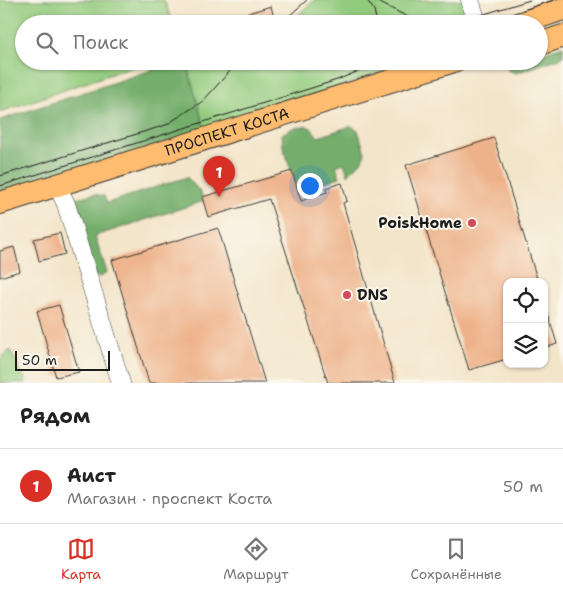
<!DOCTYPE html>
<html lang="ru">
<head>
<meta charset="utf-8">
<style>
  :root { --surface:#fff; --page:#f2f2f2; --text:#222; --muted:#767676; --line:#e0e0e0; --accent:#d93025 }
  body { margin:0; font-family:"Shantell Sans",sans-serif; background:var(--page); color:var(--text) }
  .controls { position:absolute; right:15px; bottom:15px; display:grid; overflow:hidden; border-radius:10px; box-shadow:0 1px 4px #0004 }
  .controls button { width:45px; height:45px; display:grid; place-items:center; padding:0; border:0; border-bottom:1px solid var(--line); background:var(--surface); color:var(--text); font:25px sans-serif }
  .scale { position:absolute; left:15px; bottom:12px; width:95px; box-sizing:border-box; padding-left:5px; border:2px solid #1c1c1c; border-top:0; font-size:14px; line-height:18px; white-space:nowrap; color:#1c1c1c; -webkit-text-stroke:4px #fbf7ec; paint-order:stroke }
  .you { position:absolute; left:309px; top:185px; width:18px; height:18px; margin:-12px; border:4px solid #fff; border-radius:50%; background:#1a73e8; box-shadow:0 0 0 8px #1a73e833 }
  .badge { display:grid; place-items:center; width:32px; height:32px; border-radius:50%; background:var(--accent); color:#fff; font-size:16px; font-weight:700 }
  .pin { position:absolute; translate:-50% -41px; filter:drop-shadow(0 1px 2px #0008) }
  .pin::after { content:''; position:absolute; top:26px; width:18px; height:15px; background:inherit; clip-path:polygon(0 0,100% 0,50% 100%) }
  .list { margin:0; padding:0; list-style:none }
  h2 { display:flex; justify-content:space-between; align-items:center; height:65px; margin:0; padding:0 20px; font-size:21px }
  h2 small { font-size:16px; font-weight:400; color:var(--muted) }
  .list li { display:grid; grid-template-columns:32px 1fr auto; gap:15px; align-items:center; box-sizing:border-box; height:75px; padding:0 20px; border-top:1px solid var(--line) }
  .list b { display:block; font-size:19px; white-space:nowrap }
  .list p { margin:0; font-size:16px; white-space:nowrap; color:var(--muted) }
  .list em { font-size:16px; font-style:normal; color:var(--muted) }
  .icon { flex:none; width:28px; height:28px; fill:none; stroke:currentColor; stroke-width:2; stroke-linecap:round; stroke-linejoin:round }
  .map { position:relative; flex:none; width:563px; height:383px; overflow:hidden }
  .search { position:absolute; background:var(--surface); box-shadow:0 1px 4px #0004; left:15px; right:15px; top:15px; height:55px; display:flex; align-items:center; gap:12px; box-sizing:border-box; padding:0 18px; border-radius:28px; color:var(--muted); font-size:19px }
  .sheet { height:140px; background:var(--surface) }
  nav { display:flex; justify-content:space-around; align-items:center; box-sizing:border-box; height:70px; border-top:1px solid var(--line); background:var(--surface); font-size:14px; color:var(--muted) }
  nav a { display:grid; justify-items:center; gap:2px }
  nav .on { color:var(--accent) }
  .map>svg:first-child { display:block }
</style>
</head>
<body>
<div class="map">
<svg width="563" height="383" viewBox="0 0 563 383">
  <rect width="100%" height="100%" fill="#fbf7ec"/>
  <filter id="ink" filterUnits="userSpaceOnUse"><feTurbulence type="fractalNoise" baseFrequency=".02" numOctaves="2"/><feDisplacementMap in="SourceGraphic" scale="10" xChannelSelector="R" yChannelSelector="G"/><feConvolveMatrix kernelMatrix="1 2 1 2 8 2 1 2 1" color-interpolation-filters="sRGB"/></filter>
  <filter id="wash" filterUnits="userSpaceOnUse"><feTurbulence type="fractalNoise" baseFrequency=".0096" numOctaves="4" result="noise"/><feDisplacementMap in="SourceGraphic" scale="20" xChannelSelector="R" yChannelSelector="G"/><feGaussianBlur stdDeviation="1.12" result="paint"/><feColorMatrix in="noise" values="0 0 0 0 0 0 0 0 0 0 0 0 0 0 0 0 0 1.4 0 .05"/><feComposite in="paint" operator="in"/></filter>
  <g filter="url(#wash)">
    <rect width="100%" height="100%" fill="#f3e5ca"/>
    <!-- green -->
    <g fill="#92ca7d" stroke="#57734c">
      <polygon points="0,0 164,0 173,24 24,24 24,61 149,61 0,112"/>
      <polygon points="314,0 466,0 471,24 288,24"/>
      <polygon points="186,61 198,63 204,61 416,61 205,131"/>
      <polygon points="10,350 26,381 24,383 0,383 0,359"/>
    </g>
    <!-- forest -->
    <g fill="#75ae6c" stroke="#486544">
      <polygon points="563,46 563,57 516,73 507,70 510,64 515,61 539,61 539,54"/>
      <polygon points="179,61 186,61 205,131 0,191 0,120"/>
      <polygon points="306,126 311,128 318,137 351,126 358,130 365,153 361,162 348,175 344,163 336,166 340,177 298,191 283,147 282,134 293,128"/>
      <polygon points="187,177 201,193 204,201 95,236 107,272 101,277 94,276 75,214 75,198 94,194 104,196 107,203"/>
    </g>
    <g id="blocks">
      <!-- building -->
      <g fill="#eeb28a">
        <polygon points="271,6 275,22 223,24 222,21"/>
        <polygon points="494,138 538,282 507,282 507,359 469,370 406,165"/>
        <polygon points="292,171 301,201 327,192 325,188 342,183 347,201 343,203 395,383 328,383 269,199 208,217 202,197"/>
        <polygon points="218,228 265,383 149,383 112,260"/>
        <polygon points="60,233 65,254 39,261 34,239"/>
        <polygon points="14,247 20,271 0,277 0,251"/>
        <polygon points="59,305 79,372 56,377 37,311"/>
        <polygon points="547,311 557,344 544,348 544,312"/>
      </g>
    </g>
  </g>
  <g filter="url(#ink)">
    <use href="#blocks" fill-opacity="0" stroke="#3c3a36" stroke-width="1"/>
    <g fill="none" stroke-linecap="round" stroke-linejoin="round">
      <defs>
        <g id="minor">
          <polyline points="470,0 475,16 475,24"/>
          <polyline points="57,185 66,204 121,383"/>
        </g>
        <g id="major">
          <polyline points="518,24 563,9"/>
          <polyline points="539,44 563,36"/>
          <path id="s1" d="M0,203L454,61"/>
        </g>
      </defs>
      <!-- minor casing -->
      <use href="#minor" stroke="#3c3a36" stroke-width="19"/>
      <!-- major casing -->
      <use href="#major" stroke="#3c3a36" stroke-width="24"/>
      <!-- minor -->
      <use href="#minor" stroke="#fff" stroke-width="18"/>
      <!-- major -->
      <use href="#major" stroke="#febc70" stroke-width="22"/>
      <!-- tram -->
      <g stroke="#1c1c1c" stroke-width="1">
        <polyline points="367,0 374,10 377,24"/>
        <polyline points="374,0 422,24"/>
        <polyline points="523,10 554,0"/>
        <polyline points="280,24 307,0"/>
        <polyline points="452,24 530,0"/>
        <polyline points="479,24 499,17"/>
        <polyline points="0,176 166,125 203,101 239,61"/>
        <polyline points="0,186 337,80 383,61"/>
      </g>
    </g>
  </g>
  <!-- markers -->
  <g fill="#d1495b" stroke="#fbf7ec" stroke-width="2">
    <circle cx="472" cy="223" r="5"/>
    <circle cx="347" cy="295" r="5"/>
  </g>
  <g text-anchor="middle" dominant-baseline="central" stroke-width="4" stroke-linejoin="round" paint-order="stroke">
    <!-- street labels -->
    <g font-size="15" fill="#1c1c1c" stroke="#fbf7ec">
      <text stroke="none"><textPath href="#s1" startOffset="238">ПРОСПЕКТ КОСТА</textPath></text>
    </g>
    <!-- poi labels -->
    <g font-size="15" font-weight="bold" fill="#1c1c1c" stroke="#fbf7ec" text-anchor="end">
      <text x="462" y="223">PoiskHome</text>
      <text x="357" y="295" text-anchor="start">DNS</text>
    </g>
  </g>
</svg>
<div class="controls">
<button><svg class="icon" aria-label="locate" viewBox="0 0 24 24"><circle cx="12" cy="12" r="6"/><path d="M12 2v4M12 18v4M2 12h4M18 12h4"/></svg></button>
<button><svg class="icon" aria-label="layers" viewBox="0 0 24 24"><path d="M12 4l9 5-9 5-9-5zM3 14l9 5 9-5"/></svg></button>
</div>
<div class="scale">50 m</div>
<div class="you"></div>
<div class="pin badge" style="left:219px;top:197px">1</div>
<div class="search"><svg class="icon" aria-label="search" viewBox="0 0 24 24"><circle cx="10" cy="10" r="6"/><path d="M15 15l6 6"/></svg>Поиск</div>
</div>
<section class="sheet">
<h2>Рядом<small></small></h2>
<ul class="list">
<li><span class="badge">1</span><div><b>Аист</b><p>Магазин · проспект Коста</p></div><em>50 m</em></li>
</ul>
</section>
<nav>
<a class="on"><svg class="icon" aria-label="map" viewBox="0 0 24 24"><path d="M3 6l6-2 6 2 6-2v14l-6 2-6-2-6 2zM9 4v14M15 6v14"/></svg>Карта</a>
<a><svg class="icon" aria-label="directions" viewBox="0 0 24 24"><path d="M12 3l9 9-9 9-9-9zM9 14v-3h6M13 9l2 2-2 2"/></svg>Маршрут</a>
<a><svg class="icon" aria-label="saved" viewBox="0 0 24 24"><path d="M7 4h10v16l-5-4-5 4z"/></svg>Сохранённые</a>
</nav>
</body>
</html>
